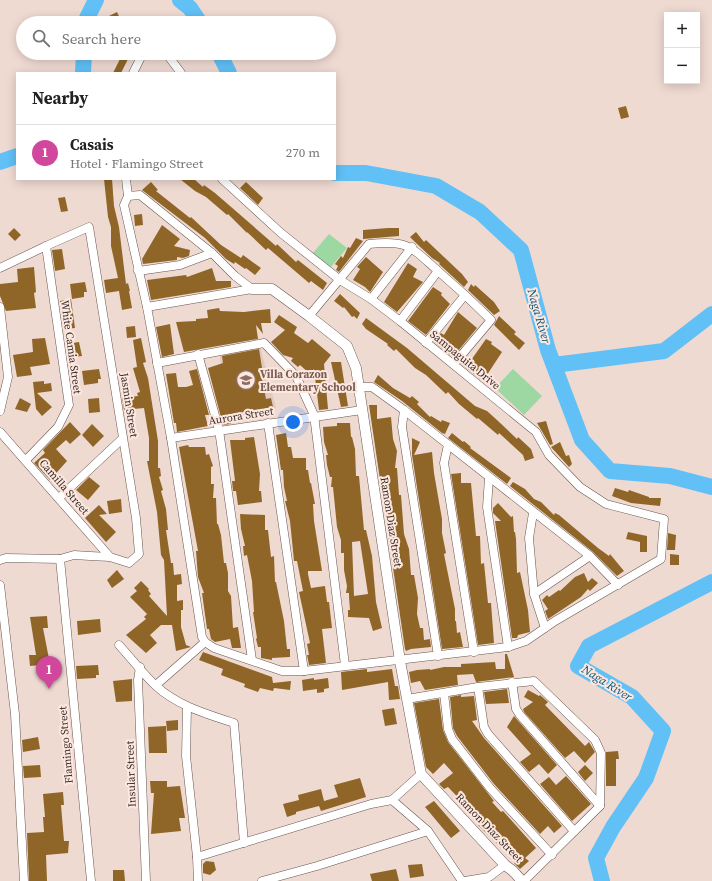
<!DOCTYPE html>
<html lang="en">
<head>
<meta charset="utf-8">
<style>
  :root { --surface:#fff; --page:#f6f6f6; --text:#222; --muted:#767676; --line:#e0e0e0; --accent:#9f6e23 }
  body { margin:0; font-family:"Source Serif 4",serif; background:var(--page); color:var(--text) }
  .controls { position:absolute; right:12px; top:12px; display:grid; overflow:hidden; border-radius:0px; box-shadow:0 2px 10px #0003 }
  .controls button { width:36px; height:36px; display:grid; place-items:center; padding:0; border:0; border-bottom:1px solid var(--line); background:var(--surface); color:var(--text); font:20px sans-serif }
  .you { position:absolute; left:293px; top:422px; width:14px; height:14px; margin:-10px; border:3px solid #fff; border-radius:50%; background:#1a73e8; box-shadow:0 0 0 6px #1a73e833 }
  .badge { display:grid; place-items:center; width:26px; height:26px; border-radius:50%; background:var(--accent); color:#fff; font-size:13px; font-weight:700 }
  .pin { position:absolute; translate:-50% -33px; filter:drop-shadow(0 1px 2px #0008) }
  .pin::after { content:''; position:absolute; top:21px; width:14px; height:12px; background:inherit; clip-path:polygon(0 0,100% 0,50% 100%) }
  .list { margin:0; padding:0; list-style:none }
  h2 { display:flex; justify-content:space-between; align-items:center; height:52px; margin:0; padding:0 16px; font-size:17px }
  h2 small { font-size:13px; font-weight:400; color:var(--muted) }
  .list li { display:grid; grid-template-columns:26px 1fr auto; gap:12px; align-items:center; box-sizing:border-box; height:56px; padding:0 16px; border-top:1px solid var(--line) }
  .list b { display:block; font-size:15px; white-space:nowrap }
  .list p { margin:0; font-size:13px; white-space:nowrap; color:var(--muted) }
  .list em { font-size:13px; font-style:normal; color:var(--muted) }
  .icon { flex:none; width:22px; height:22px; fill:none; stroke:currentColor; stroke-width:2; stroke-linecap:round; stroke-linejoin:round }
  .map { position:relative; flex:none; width:712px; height:881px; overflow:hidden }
  .search { position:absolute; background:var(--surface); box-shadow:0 2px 10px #0003; left:16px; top:16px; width:320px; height:44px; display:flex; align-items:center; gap:10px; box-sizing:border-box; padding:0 14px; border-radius:22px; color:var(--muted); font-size:15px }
  .panel { position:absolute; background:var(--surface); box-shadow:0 2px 10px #0003; left:16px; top:72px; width:320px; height:108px; border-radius:0px }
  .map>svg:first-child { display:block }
</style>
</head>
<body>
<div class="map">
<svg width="712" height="881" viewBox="0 0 712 881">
  <rect width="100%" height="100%" fill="#efdad2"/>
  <!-- education -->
  <polygon fill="#e1c8c2" points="260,346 276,408 267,412 229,416 219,352"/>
  <!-- green -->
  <g fill="#9dd7a1">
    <polygon points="329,234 347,248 330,268 312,254"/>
    <polygon points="513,369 542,396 524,415 495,388"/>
  </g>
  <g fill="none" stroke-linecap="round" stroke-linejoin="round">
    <!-- river -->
    <g stroke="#61c0f6" stroke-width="16">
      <polyline points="180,0 190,8 200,23"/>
      <polyline points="86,23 87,18 96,0"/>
      <polyline points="219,53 229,73"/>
      <polyline points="83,73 84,53"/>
      <polyline points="0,162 17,156"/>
      <polyline points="335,173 366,173 436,186 480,212 521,250 548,350 582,440 610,471 670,476 712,487"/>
      <polyline points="554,365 664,351 712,314"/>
      <polyline points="602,881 596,858 613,827 646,778 663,731 632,697 578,666 589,646 712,582"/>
    </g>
  </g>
  <!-- building -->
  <g fill="#906628" fill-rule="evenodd">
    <polygon points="117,12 122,23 113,23 109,16"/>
    <polygon points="123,53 131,53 121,73 113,73"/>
    <polygon points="626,106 629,117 621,119 618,108"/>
    <polygon points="104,179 112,179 114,206 119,227 126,284 128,283 130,291 129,291 132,308 122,310 119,291 106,293 104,280 118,278 111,246 111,227 108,217"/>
    <polygon points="180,179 194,179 203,187 204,185 215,193 276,246 277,244 296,262 298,260 327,283 323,290 311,281 309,283 268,248 266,250 247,232 247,233 228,214 227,215 206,197 195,191"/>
    <polygon points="151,182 158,190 156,191 190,218 191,217 221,245 241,258 243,255 261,268 255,275 246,268 245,269 235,262 234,264 226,259 205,238 142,190"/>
    <polygon points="246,182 263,198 258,205 240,188"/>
    <polygon points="65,197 68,211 61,212 58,198"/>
    <polygon points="142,214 143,225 135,226 134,215"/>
    <polygon points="162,225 180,239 174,246 190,250 189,256 183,258 177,257 177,260 143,264 142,259"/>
    <polygon points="14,228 21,235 15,241 8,234"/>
    <polygon points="388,228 399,228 399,236 363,239 363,230"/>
    <polygon points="416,232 424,242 426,240 462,274 468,282 464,287 439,264 440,263 432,258 415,242 410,237"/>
    <polygon points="356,238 363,241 339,272 336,270 338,266 335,264 341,256 343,258 348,247 350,248"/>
    <polygon points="62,249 65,269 55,271 52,250"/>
    <polygon points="366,257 383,272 370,292 365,287 353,280 360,269 357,267"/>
    <polygon points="408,263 417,269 413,277 423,282 397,312 384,302"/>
    <polygon points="34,267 36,292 34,293 36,308 6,311 0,296 0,284 18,282 17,269"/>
    <polygon points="212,268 216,281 231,281 231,287 151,300 147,280 186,275 187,277"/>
    <polygon points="85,282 87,292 84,292 84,297 72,299 70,284"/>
    <polygon points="471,284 474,287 475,285 494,302 500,311 494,315 468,290"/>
    <polygon points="433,287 442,293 441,295 450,304 426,335 408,321"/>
    <polygon points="340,294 360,313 357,319 354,316 352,317 344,307 343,308 334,301"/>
    <polygon points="71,299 75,328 64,329 60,301"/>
    <polygon points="219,308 220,311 244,312 270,309 271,323 261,323 263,334 256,325 258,339 184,352 176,322 196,321 196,319 208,318 207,310"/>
    <polygon points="458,312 477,328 453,357 434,342 441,333 444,335"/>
    <polygon points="279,315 297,327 294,333 308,343 312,339 331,355 324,364 328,409 319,410 314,369 310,374 300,365 298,367 291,361 293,358 283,355 271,342 285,330 274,322"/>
    <polygon points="499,316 516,332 514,334 525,343 519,350 494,325"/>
    <polygon points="366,318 407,348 475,406 487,411 497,420 517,439 518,437 531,449 534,458 525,461 523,455 499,433 498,435 478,418 477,419 459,404 448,392 446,394 426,375 415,368 396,349 394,351 387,345 388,344 366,329 362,324"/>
    <polygon points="170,324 174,354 162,357 156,327"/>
    <polygon points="135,326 136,337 127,338 126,327"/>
    <polygon points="45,338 50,364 30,367 32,375 17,377 13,355 33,352 32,339"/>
    <polygon points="141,338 146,362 143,363 148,378 158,441 158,468 160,468 161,476 159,477 163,490 161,491 166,509 168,530 166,530 171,563 173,563 174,575 181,574 182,584 177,585 177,601 183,600 183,610 181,610 181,627 186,645 191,647 176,651 172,625 161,625 150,635 157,643 146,653 126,635 146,619 144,617 147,614 130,597 137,591 134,588 141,581 149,589 148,590 151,594 149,596 167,616 164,560 161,555 157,512 147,461 149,461 149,438 144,408 124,410 122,398 138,396 137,393 140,392 133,368 137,367 133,340"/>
    <polygon points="486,339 492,342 491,344 502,352 483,381 461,364 465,359 469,363"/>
    <polygon points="79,342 82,356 68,358 66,344"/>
    <polygon points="259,349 263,374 261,374 266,399 271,398 273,407 230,414 231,424 223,425 208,368 223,363 222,356"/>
    <polygon points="331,362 341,362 348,406 341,407"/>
    <polygon points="99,369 101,379 98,379 98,383 84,385 82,371"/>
    <polygon points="197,369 209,415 205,415 208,426 177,432 176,423 174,423 166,374 176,373 178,387 186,387 193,385 189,371"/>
    <polygon points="378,375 393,388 410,398 412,396 419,402 417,404 430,417 431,416 441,422 442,420 450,423 445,434 442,433 402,401 374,382"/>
    <polygon points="44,381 44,384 51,383 52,391 37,393 52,407 42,416 36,409 33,382"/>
    <polygon points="20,398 31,404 27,412 15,409"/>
    <polygon points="99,398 100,412 89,413 88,399"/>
    <polygon points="369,405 377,405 377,419 391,417 393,439 397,451 395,468 397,468 399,495 401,495 404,534 409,549 411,575 414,575 418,598 417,614 420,628 423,628 424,640 430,639 431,647 411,649 406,651 405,649"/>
    <polygon points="546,421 553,444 550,445 537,423"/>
    <polygon points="70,422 81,434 70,444 66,440 56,449 67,461 50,480 34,463 45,453 43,450"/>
    <path d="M337,423H350L351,437H352L355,449L356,476H359L364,530H366L372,556L376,602L382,628L373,631L369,618L348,617V610H350L349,597V593H346L347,586L344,570V553H341V540L337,527L333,487H331L332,477H330L327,465L326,455H328L324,442L323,427L337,426ZM360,541L368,594L354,596L352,542Z"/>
    <polygon points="92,424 104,436 93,447 82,435"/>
    <polygon points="286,433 288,447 291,447 293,458 306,458 306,470 308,470 310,483 311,483 315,504 313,504 314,521 322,571 308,571 308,574 311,588 325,586 327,602 329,602 332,628 322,629 326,663 309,665 307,655 309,655 307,644 310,643 299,592 303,591 297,561 294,561 290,521 285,501 287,501 284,487 283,470 281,470 276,435"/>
    <polygon points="452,433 463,442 464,441 471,447 470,448 511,478 507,484 448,438"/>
    <polygon points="254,437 260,474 259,491 261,491 262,502 238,505 236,491 233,491 232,481 235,481 230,440 245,440 245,438"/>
    <polygon points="412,438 420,442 414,455 432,452 434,473 442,519 442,533 446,553 444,554 455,609 455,621 456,621 457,633 460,632 463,647 442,649 412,455"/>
    <polygon points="560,442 566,456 569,455 572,464 569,467 551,447"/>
    <polygon points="188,445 189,447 205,447 206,455 209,454 213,466 211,467 211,484 214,484 213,498 216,498 217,524 218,524 221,535 224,563 226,563 228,573 228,591 231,596 233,628 238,627 241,648 232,648 230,639 215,642 211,639 209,629 207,629 202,593 204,593 198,577 196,551 198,551 179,447"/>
    <polygon points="461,473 461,483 471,483 476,536 480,536 481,564 484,563 488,603 491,603 494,643 478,645 451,474"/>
    <polygon points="89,477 100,486 88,500 76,490"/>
    <polygon points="513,482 525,489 534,499 541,502 554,515 555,513 559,515 598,548 609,556 610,554 624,571 617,576 593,552 510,486"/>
    <polygon points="615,488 628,492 629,490 649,497 649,498 661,498 660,506 631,503 612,496"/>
    <polygon points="121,499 122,512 109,514 107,501"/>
    <polygon points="498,503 511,517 513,516 514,532 515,532 516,539 517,573 520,572 528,610 530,632 518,635 517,638 512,638 495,521 501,521 493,513 493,508"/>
    <polygon points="99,505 107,514 99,515 116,532 106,542 85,518"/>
    <polygon points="240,514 265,515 265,530 268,530 271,557 274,556 275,582 276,582 284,621 287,649 290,649 290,657 272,658 272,660 261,658 261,647 258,647 256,639 257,638 253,612 254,612 252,581 247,555 244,556 243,546 245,546 241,529"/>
    <polygon points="628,532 647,536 647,552 640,552 640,542 626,539"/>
    <polygon points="668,533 676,535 675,550 667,550"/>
    <polygon points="670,554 679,555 679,565 670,565"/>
    <polygon points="117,570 124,579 112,588 107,580"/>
    <polygon points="584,573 588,582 592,578 598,583 590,591 588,589 581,597 548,619 545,611 548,609 542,600 547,595 549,597 559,590 560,591 575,577"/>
    <polygon points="47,616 48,628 43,628 50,664 30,666 29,655 36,655 30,617"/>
    <polygon points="100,619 101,632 78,635 77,621"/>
    <polygon points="203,652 272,677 273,683 291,681 290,690 274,688 273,691 260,688 258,692 244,687 245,684 221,675 223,669 199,660"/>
    <polygon points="505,654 507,654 514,677 476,682 473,674 457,675 458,685 425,690 420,681 411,683 409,672 417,670 430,669 430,670 444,667 461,667 461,664 495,662 496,669 505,669"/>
    <polygon points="98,665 99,675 96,675 96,678 77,679 76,666"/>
    <polygon points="367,669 367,672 392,669 395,686 398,686 400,699 389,700 388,682 342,690 341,672"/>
    <polygon points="314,678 314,680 328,678 329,688 324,689 324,692 317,693 317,689 303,691 302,680"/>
    <polygon points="132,679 132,701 116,702 113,681"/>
    <polygon points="507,689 509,703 486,704 484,692"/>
    <polygon points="528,690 539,696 540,695 548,702 545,705 585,746 589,742 595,752 585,763 574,751 565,758 524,712 523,709 533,702 524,697"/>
    <polygon points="461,695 461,697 474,696 477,720 472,721 484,738 562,826 554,833 548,826 540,834 494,784 457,736 453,728 450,697"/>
    <polygon points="439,699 443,730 448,742 494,801 492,802 501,812 503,811 536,848 525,858 529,861 520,869 514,863 516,862 478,825 480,824 471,813 472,812 448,787 444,789 439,784 453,773 444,763 433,774 426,767 414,703"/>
    <polygon points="394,708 397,724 385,726 382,710"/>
    <polygon points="514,716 557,765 548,774 539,764 529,772 520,762 531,754 507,727"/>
    <polygon points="178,720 178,730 167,731 166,721"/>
    <polygon points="166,726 167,753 149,753 148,727"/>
    <polygon points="38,737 40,749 23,752 22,740"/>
    <polygon points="618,751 619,759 616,759 616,786 606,786 606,752"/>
    <polygon points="40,765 41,777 24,778 23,766"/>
    <polygon points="585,765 593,773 585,781 578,772"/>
    <polygon points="566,776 591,804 572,821 540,784 549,777 556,785"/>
    <polygon points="360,778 366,797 321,811 319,806 296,812 296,814 287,817 283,804 299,800 298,795 321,789 324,801 338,797 334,785"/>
    <polygon points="150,781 167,781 167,787 180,786 185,818 179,818 181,831 151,834 154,793 151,793"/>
    <polygon points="63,792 64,805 61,805 64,841 69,841 68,853 46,855 47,881 29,881 27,833 44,832 43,817 45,817 43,794"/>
    <polygon points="434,801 460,831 451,838 425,807"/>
    <polygon points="206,861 214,862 216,870 210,875 203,873 203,864"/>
    <polygon points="422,864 424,876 410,878 408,865"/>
    <polygon points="396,869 399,881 372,881 370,874"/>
    <polygon points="113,870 124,870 125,881 113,881"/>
  </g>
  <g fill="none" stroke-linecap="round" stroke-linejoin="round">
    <defs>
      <g id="minor">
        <polyline points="166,53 181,73"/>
        <polyline points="133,73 143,53"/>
        <polyline points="126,179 128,196 124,205 147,307 171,438 202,637 205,642 214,648 282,671 304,671 508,647 526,641 555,621 661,559 664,519 606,504 580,487 549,455 536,432 400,321 371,299 340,280 281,233 222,179"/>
        <polyline points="128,196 140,195 212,253 235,276 252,289"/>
        <polyline points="0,268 46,246 89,227 136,518 139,554 129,563 110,557 90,556 74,555 60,559 6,558 0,560"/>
        <polyline points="138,271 180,265 212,253"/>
        <polyline points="371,299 412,247"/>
        <polyline points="0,307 8,377 0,411"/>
        <polyline points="147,307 252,289"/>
        <path d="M309,316L369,244C408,240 410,246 438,271"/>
        <polyline points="400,321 438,271 465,295"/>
        <polyline points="426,343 465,295 491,320 454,364"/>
        <polyline points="198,354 219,430 252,660"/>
        <polyline points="157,363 264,343 296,376 314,415 345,665"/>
        <polyline points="358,387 372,387 404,410 590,556 618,585"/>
        <polyline points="404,410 402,427 438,656"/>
        <polyline points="268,423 304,671"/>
        <polyline points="0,432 110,557"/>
        <polyline points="171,438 362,410"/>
        <polyline points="448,445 444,463 474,652"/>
        <polyline points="26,460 58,427 69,405 46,246"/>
        <polyline points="489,478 487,507 508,647"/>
        <polyline points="59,498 123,438"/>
        <polyline points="533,513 529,538 534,594 545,628"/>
        <polyline points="60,559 91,881"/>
        <polyline points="0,585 15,714 24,881"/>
        <polyline points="534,594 590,556"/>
        <path d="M119,645C131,658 143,674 156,686C178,706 207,714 234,723L244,843"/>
        <polyline points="140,667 138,680 146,881"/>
        <polyline points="512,682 516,709 520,715 600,806"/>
        <polyline points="156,685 205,642"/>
        <polyline points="478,687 484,727 488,734 574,831"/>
        <polyline points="444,693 448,729 452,739 490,788 552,855"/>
        <polyline points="407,699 478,687 534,681 595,740 601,753 600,806 524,881"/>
        <polyline points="187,707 186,756 197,857"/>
        <polyline points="392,800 428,831 462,881"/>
        <polyline points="198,881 197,857 371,804 392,800 421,774"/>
        <polyline points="262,881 317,866 428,831"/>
        <polyline points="465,881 489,877 505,865"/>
      </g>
      <polyline id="tertiary" points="252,289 272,289 309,316 347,346 356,368 400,661 421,774 505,865 513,871 522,881"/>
    </defs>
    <!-- minor casing -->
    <use href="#minor" stroke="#68564f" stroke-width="9"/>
    <!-- tertiary casing -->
    <use href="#tertiary" stroke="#68564f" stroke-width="11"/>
    <!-- minor -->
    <use href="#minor" stroke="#fff" stroke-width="8"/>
    <!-- tertiary -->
    <use href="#tertiary" stroke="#fff" stroke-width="10"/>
  </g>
  <!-- icons -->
  <defs>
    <symbol id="school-ring" viewBox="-11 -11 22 22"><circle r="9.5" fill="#fde7df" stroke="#8d6e63" stroke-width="1.5"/><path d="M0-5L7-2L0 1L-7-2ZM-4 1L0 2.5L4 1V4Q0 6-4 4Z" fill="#8d6e63"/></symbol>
  </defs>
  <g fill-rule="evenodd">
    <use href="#school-ring" x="235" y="369" width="22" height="22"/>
  </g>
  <g text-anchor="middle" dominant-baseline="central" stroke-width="4" stroke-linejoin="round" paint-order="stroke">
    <!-- street labels -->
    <g font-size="11" fill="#342c29" stroke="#fde7df">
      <text transform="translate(71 347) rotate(82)">White Camia Street</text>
      <text transform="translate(465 360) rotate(39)">Sampaguita Drive</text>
      <text transform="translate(129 405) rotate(81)">Jasmin Street</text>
      <text transform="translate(241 416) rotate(-9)">Aurora Street</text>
      <text transform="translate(64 487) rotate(49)">Camilla Street</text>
      <text transform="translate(391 522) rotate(81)">Ramon Diaz Street</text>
      <text transform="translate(66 745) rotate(-95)">Flamingo Street</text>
      <text transform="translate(131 774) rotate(-92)">Insular Street</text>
      <text transform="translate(489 828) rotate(46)">Ramon Diaz Street</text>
    </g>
    <!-- education labels -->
    <g font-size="11" font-weight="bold" fill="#785e54" stroke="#fde7df" text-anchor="start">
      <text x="260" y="374">Villa Corazon<tspan x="260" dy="13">Elementary School</tspan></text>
    </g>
    <!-- water labels -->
    <g font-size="12" font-style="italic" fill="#065578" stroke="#fde7df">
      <text transform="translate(539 316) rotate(74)">Naga River</text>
      <text transform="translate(607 683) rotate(32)">Naga River</text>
    </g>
  </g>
</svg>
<div class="controls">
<button>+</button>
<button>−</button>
</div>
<div class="you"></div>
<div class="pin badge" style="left:49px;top:689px;background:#d1479c">1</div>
<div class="search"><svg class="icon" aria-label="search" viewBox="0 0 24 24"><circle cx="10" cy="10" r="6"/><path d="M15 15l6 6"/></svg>Search here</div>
<section class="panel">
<h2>Nearby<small></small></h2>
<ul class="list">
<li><span class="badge" style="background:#d1479c">1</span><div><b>Casais</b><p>Hotel · Flamingo Street</p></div><em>270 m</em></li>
</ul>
</section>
</div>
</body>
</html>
